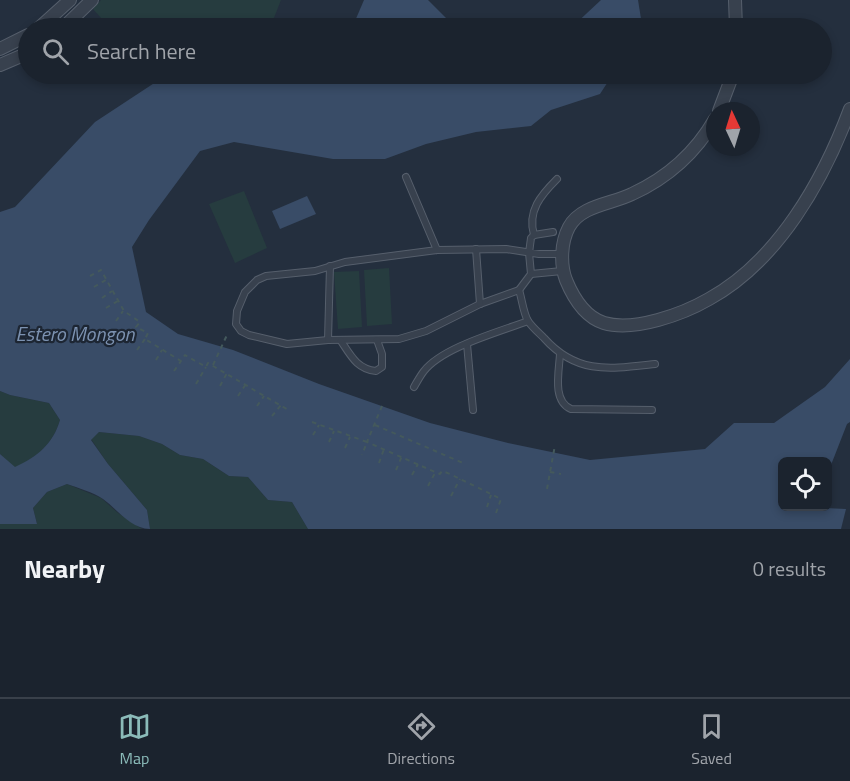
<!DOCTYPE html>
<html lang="en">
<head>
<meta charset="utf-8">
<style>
  :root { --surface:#1b232e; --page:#282f3a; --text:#f1f3f6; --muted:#a0a4aa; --line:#39404a; --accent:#8bbbb9 }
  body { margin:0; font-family:"Titillium Web",sans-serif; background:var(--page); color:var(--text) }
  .controls { position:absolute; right:18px; bottom:18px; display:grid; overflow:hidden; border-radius:9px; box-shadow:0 3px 9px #0003 }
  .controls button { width:54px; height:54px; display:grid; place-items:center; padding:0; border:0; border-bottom:2px solid var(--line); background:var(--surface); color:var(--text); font:30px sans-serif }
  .compass { position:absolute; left:706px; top:102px; width:54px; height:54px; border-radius:50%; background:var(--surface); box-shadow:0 3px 9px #0003; rotate:356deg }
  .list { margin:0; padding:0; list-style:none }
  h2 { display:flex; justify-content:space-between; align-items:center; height:78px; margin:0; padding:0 24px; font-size:26px }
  h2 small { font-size:20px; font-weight:400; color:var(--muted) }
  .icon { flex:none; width:33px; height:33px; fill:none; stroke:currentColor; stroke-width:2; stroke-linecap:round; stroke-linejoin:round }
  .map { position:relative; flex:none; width:850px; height:529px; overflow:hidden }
  .search { position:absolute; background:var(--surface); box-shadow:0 3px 9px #0003; left:18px; right:18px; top:18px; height:66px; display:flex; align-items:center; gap:15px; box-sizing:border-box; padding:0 21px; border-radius:33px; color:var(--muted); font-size:22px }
  .sheet { height:168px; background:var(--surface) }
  nav { display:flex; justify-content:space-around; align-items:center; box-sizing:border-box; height:84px; border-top:2px solid var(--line); background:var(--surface); font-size:16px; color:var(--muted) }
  nav a { display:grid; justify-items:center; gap:3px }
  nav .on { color:var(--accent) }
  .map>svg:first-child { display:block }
</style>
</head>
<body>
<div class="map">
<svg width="850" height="529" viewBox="0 0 850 529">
  <rect width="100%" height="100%" fill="#242f3e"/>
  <!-- green -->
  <g fill="#263c3f">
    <polygon points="101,0 281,0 270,28 110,28 93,9"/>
    <polygon points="244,191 267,248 235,263 209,204"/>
    <polygon points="389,268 392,324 367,326 364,270"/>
    <polygon points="359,271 362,327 338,329 334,272"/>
    <path d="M0,391L10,395L49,403L60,420C53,444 37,457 15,468L0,454Z"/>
    <polygon points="99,432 139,436 162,444 180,455 203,459 229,476 248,477 268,500 292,502 308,529 150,529 147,510 108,464 91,439"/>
    <polygon points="67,484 101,498 118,513 142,529 0,529 0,524 37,524 33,508 47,492"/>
  </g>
  <!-- water -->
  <g fill="#394c67">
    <polygon points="364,0 428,0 456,28 352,28"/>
    <polygon points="601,0 638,0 642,25 640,28 571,28"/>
    <path d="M168,74H613L600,94L551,110L531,126L476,132L426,144L385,159H333L234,142L200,151L149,220L132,247L146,312L178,334L233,350L319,384L430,423L508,443L590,460L705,449L734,423H774L825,387L850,359V422L847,424L831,465L828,467V461H782V506L846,509L841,529H308L292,502L268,500L248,477L229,476L203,459L180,455L162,444L139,436L99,432L91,440L108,464L147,510L150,529C131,529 117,509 103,499C93,492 78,488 67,484L47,492L33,508L37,524H0V454L15,467C37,457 53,444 60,420L49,403L10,395L0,391V212L15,207L95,122Z"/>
    <polygon points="307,196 316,214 280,229 272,211"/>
  </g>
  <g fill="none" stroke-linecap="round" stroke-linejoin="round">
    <defs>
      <g id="service">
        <polyline points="406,177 437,250"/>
        <polyline points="553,232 534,235 531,238 529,253 531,274 519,290 480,304 426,331 399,339 328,340 287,344 249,335 241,331 236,324 237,311 245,292 257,280 266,276 315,271 345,262 437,250 506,249 539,254 562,254"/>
        <path d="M534,235C527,211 541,195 557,179"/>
        <polyline points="476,249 480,304"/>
        <polyline points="531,274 562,271"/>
        <path d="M519,290C522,299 523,312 528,321C532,327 539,333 544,338C577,375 610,369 655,364"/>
        <polyline points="328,340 330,266"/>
        <path d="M341,341C351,356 357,369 376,371L382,367V354L377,340"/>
        <polyline points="467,344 473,410"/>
        <path d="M560,354C559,372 552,401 571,409L652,410"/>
        <path d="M414,387C417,382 420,376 424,371C443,347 499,332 528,321"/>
      </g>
      <g id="minor">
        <polyline points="735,0 736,28"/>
        <polyline points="39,28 70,0"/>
        <polyline points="63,28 92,0"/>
        <polyline points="0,49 28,35"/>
        <polyline points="0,65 28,53"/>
        <polyline points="719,111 733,74"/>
        <path d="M715,119C696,152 667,178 632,194C612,204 581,205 569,227C561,242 560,264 566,280C573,297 585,317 604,323C634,332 683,314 709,299C778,261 823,181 850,109"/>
      </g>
    </defs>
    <!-- service casing -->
    <use href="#service" stroke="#565f6c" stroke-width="8"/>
    <!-- minor casing -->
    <use href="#minor" stroke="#565f6c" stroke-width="14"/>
    <!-- path -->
    <g stroke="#44595c" stroke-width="2" stroke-dasharray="4.5 4.5" stroke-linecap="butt">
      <polyline points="90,276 101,270 124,311 140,322 136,327 148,333 145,339 181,361 185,355 206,367 208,363 290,411"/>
      <polyline points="94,287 106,280"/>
      <polyline points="102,298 112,291"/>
      <polyline points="106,308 118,301"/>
      <polyline points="116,321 123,311"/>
      <polyline points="137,350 145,339"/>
      <polyline points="156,360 162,350"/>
      <polyline points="213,365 227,335"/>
      <polyline points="174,371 181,361"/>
      <polyline points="196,384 206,367"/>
      <polyline points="220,386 227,373"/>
      <polyline points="238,396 246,384"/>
      <polyline points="257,406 264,396"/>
      <polyline points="382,406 367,442 435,472 440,474 442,471 450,474 501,499 496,513"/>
      <polyline points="272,416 281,405"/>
      <polyline points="312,422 367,442 362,455"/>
      <polyline points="375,425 463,463"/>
      <polyline points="313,435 319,425"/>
      <polyline points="329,442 334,431"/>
      <polyline points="345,448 350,437"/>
      <polyline points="379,463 384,449"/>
      <polyline points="396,470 402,456"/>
      <polyline points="550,472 561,474"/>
      <polyline points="412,475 418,464"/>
      <polyline points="428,486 435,473"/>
      <polyline points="547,489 555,445"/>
      <polyline points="451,496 460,479"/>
      <polyline points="487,507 491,495"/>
    </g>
    <!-- service -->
    <use href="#service" stroke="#38414e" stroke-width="6"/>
    <!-- minor -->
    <use href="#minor" stroke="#38414e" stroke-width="12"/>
  </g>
  <g text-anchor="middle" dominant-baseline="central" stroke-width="4.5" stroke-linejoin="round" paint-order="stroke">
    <!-- water labels -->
    <g font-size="20" font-style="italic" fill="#7c92b1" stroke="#1d2633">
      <text x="75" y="333">Estero Mongon</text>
    </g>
  </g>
</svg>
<div class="controls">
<button><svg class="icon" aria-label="locate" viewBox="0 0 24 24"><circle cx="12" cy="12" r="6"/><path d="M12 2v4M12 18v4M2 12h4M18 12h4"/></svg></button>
</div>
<svg class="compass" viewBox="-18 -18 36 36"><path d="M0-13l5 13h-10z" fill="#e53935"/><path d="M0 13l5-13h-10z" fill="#a0a4aa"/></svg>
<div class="search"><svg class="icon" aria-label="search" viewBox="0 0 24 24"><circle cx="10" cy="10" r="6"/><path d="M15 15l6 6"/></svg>Search here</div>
</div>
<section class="sheet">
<h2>Nearby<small>0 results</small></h2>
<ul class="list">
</ul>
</section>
<nav>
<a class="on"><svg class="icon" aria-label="map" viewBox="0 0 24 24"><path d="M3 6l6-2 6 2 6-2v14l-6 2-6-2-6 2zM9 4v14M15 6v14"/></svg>Map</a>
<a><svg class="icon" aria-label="directions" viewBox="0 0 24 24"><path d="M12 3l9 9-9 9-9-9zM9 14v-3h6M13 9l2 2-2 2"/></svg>Directions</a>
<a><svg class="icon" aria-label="saved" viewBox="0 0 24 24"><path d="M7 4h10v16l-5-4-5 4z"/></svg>Saved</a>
</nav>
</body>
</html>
